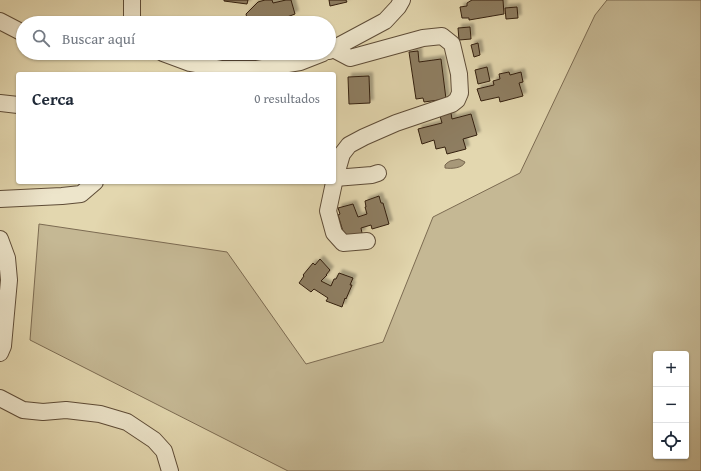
<!DOCTYPE html>
<html lang="es">
<head>
<meta charset="utf-8">
<style>
  :root { --surface:#fff; --page:#f2f2f3; --text:#1f2937; --muted:#747a83; --line:#e0e1e3 }
  body { margin:0; font-family:"Gentium Book Plus",serif; background:var(--page); color:var(--text) }
  .controls { position:absolute; right:12px; bottom:12px; display:grid; overflow:hidden; border-radius:4px; box-shadow:0 1px 3px #0004 }
  .controls button { width:36px; height:36px; display:grid; place-items:center; padding:0; border:0; border-bottom:1px solid var(--line); background:var(--surface); color:var(--text); font:20px sans-serif }
  .list { margin:0; padding:0; list-style:none }
  h2 { display:flex; justify-content:space-between; align-items:center; height:52px; margin:0; padding:0 16px; font-size:17px }
  h2 small { font-size:13px; font-weight:400; color:var(--muted) }
  .icon { flex:none; width:22px; height:22px; fill:none; stroke:currentColor; stroke-width:2; stroke-linecap:round; stroke-linejoin:round }
  .map { position:relative; flex:none; width:701px; height:471px; overflow:hidden }
  .search { position:absolute; background:var(--surface); box-shadow:0 1px 3px #0004; left:16px; top:16px; width:320px; height:44px; display:flex; align-items:center; gap:10px; box-sizing:border-box; padding:0 14px; border-radius:22px; color:var(--muted); font-size:15px }
  .panel { position:absolute; background:var(--surface); box-shadow:0 1px 3px #0004; left:16px; top:72px; width:320px; height:112px; border-radius:4px }
  .map>svg:first-child { display:block }
</style>
</head>
<body>
<div class="map">
<svg width="701" height="471" viewBox="0 0 701 471">
  <defs>
    <filter id="shadow"><feDropShadow dx="3.5" dy="-3.5" stdDeviation="1" flood-color="#0004"/></filter>
  </defs>
  <rect width="100%" height="100%" fill="#e3d7af"/>
  <filter id="stains"><feTurbulence type="fractalNoise" baseFrequency=".005" numOctaves="4"/><feColorMatrix values="0 0 0 0 .2 0 0 0 0 .09 0 0 0 0 .02 0 0 0 .5 -.17"/></filter>
  <radialGradient id="worn" r=".72"><stop offset=".6" stop-color="#630" stop-opacity="0"/><stop offset="1" stop-color="#630" stop-opacity=".3"/></radialGradient>
  <!-- green -->
  <path fill="#c5b894" stroke="#7c6b52" fill-rule="evenodd" d="M607,0H701V471H288L30,340L39,224L227,252L306,364L383,342L433,217L520,173L595,15ZM656,354H686V456H656Z"/>
  <!-- water -->
  <path fill="#a79879" stroke="#78674f" d="M459,159L465,162C463,168 452,169 445,168V165L447,163L450,161Z"/>
  <!-- building -->
  <g fill="#8e7e62" stroke="#321e0f" filter="url(#shadow)">
    <polygon points="224,0 248,0 247,4 224,1"/>
    <polygon points="265,0 272,0 273,3 286,0 291,0 295,14 287,17 289,23 248,23 246,14 258,2"/>
    <polygon points="329,0 346,0 347,2 330,6"/>
    <polygon points="472,0 503,0 504,14 469,20 469,18 462,18 460,7 467,6 467,3"/>
    <polygon points="517,7 518,18 506,19 505,8"/>
    <polygon points="470,27 471,39 459,40 458,28"/>
    <polygon points="478,43 480,55 474,57 471,45"/>
    <polygon points="418,51 419,62 441,59 446,99 424,102 423,98 416,99 409,52"/>
    <polygon points="256,53 272,53 257,57"/>
    <polygon points="487,67 490,81 478,84 475,70"/>
    <polygon points="509,72 510,75 521,72 523,82 519,83 523,96 500,102 499,97 481,101 477,89 494,85 493,81 500,79 499,74"/>
    <polygon points="369,76 370,103 349,104 348,77"/>
    <polygon points="451,113 452,119 471,114 477,135 463,139 466,149 447,154 445,147 436,149 434,140 422,144 418,129 442,123 440,116"/>
    <polygon points="379,196 381,203 383,203 389,224 372,229 371,225 361,228 362,233 345,238 338,215 340,214 338,208 353,204 358,217 367,214 365,207 366,207 365,201"/>
    <polygon points="320,259 330,270 326,275 327,275 321,281 331,286 334,279 336,279 339,273 353,278 350,285 352,285 346,299 345,298 342,307 326,301 328,298 314,289 311,292 299,283 304,276 303,275 313,263 315,265"/>
  </g>
  <g fill="none" stroke-linecap="round" stroke-linejoin="round">
    <defs>
      <g id="minor">
        <polyline points="132,0 132,23"/>
        <polyline points="0,21 23,33"/>
        <polyline points="333,49 350,58 423,38 442,36 452,44 459,74 460,93 457,100 452,104 396,123 364,137 349,145 342,154 335,178 328,211 334,233 343,243 367,241"/>
        <polyline points="329,51 385,21 398,7 402,0"/>
        <polyline points="163,53 190,63 222,69 257,69 300,62 323,53"/>
        <polyline points="0,103 18,105"/>
        <polyline points="335,178 372,175 378,173"/>
        <polyline points="0,199 62,196 81,194 95,182"/>
        <polyline points="0,239 7,258 9,280 3,346 0,353"/>
        <polyline points="0,398 23,410 43,412 66,410 100,414 127,422 154,440 164,451 170,471"/>
      </g>
    </defs>
    <!-- minor casing -->
    <use href="#minor" stroke="#5e4c37" stroke-width="18"/>
    <!-- minor -->
    <use href="#minor" stroke="#ede5cb" stroke-width="16"/>
  </g>
  <rect width="100%" height="100%" filter="url(#stains)"/>
  <rect width="100%" height="100%" fill="url(#worn)"/>
</svg>
<div class="controls">
<button>+</button>
<button>−</button>
<button><svg class="icon" aria-label="locate" viewBox="0 0 24 24"><circle cx="12" cy="12" r="6"/><path d="M12 2v4M12 18v4M2 12h4M18 12h4"/></svg></button>
</div>
<div class="search"><svg class="icon" aria-label="search" viewBox="0 0 24 24"><circle cx="10" cy="10" r="6"/><path d="M15 15l6 6"/></svg>Buscar aquí</div>
<section class="panel">
<h2>Cerca<small>0 resultados</small></h2>
<ul class="list">
</ul>
</section>
</div>
</body>
</html>
